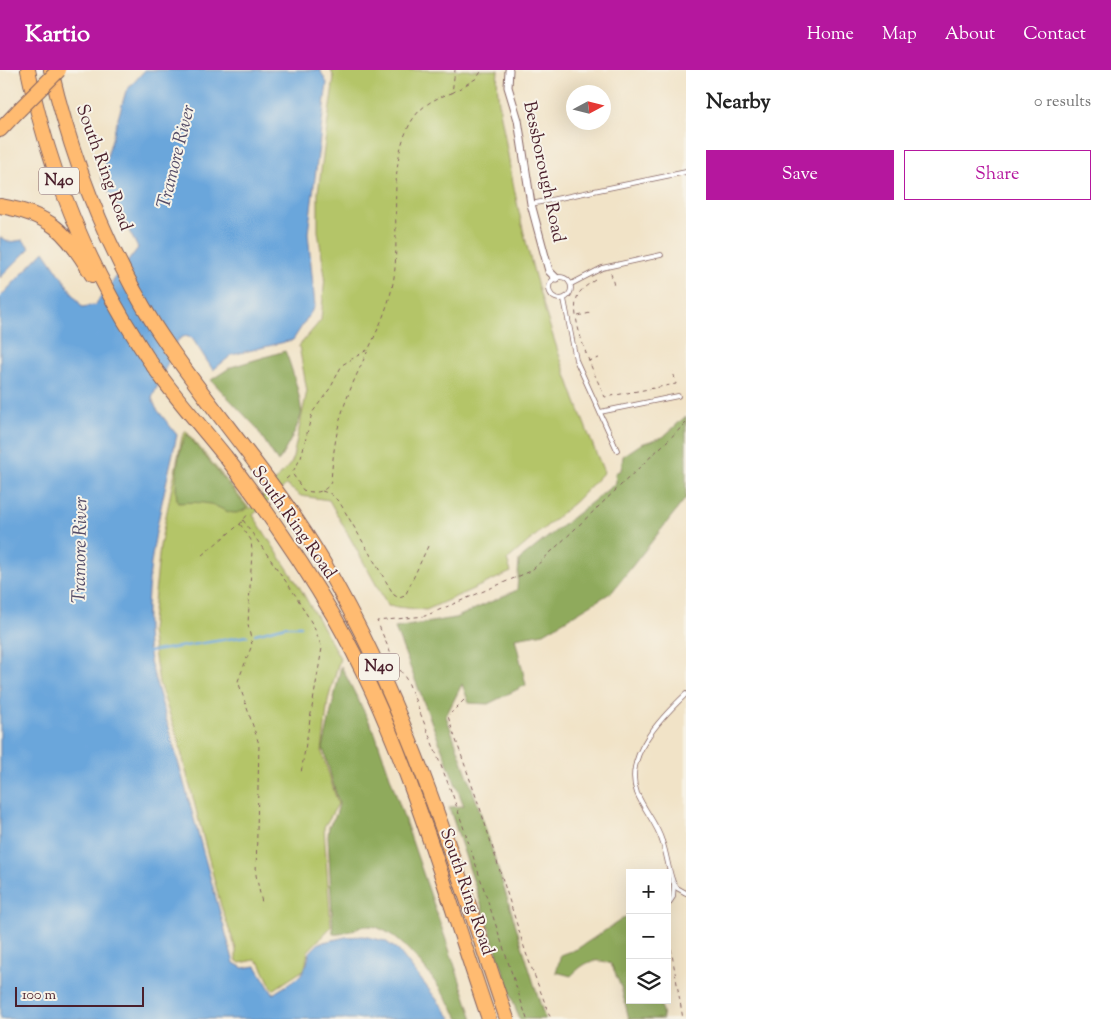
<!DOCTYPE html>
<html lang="en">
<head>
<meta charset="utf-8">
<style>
  :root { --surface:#fff; --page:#f6f6f6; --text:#222; --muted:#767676; --line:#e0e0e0; --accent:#b5179e }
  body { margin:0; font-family:"Sorts Mill Goudy",serif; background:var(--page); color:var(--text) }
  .controls { position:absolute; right:15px; bottom:15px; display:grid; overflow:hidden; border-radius:0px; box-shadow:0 5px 20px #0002 }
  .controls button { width:45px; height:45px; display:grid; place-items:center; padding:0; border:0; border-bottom:1px solid var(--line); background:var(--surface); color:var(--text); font:25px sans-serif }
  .compass { position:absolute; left:566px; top:15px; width:45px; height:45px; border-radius:50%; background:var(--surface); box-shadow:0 5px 20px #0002; rotate:83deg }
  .scale { position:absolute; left:15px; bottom:12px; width:129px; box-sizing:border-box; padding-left:5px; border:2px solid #4a1f2b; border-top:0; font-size:14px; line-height:18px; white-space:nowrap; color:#4a1f2b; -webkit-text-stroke:4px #f7f3e8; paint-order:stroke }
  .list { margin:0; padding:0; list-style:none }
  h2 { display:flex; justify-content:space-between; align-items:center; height:65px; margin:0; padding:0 20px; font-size:21px }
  h2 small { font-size:16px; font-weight:400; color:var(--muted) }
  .actions { display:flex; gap:10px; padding:15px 20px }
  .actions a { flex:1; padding:11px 0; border:1px solid var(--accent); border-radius:0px; text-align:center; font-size:18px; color:var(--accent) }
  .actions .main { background:var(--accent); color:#fff }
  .icon { flex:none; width:28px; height:28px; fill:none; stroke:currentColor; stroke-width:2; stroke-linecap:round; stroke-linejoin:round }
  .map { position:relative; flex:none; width:686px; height:949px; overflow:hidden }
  header { display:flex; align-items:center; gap:30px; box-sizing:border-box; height:70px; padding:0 25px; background:var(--accent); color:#fff }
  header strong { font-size:24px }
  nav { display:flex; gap:28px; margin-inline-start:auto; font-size:18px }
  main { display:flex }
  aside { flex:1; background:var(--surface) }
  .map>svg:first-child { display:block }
</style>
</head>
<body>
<header>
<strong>Kartio</strong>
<nav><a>Home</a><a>Map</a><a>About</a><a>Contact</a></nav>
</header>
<main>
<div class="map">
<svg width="686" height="949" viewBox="0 0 686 949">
  <rect width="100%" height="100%" fill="#f7f3e8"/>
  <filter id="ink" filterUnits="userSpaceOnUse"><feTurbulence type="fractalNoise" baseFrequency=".02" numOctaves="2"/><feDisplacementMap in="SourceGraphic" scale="10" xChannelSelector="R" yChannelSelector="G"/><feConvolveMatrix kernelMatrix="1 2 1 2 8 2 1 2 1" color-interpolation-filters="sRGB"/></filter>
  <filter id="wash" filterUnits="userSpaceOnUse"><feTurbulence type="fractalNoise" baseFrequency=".0096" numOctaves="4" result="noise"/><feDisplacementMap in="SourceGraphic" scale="20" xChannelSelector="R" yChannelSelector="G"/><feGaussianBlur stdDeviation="1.12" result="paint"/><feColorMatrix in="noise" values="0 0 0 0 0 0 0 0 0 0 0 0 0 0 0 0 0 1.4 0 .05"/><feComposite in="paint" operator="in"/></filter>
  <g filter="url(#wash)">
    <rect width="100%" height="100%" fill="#f1e3c7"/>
    <!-- green -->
    <path fill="#b4c568" stroke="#7f724a" d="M331,0H498C495,25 503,54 507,79C525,190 560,298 604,402L576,431L507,490L511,502L426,540L388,536L329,430L301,426L286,415L253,445L300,518L340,588L328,630L322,682L338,734L324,757L331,857L308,881L305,899L273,920L260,893L255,890L240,893L236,890V879L221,836L177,666L159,613L151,561L160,476L182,367L186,361L250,439L292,392L307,321L299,276L321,250L325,206L318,161V122L334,8Z"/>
    <!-- forest -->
    <g fill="#8faa5c" stroke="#6c6444">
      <path d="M285,281C290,291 304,337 301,346C295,363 287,377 278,392L255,356L211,310L231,297Z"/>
      <polygon points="686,346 686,428 612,522 544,563 515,568 526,615 488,634 469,633 462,614 446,646 478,735 545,949 519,949 449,737 464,736 395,558 455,548 517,520 519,490 616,413 615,403 621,400 623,386 641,374 663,367"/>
      <path d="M187,364L247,438C233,449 225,439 210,434C200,432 188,432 178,433C173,420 178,375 187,364Z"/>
      <path d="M341,596L375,663L473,949H459C443,922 403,859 370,856C357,855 346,866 333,864L328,766L329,756L336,745L339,734L323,678Z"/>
      <path d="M630,844V930H660L663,949H629L621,917L611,894C593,886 583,894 571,906L556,902L561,885L577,879Z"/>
    </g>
    <!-- water -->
    <g fill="#6ba6db" stroke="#5a6283">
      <path d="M145,0H320L327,13L308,163L315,236L293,270L232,285L213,300L192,268L185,266L178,270L152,328L156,338L177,365C162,434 138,521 150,591L234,893L243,898L256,896L273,924C292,911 307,907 309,883L319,873L346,867L363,866L385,871L398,880L452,949H0V227L44,181L82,237L95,235L138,178L101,107L126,21Z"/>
      <polygon points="0,167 10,172 23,170 30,178 0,208"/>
    </g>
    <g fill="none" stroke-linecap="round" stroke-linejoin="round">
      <!-- stream -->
      <g stroke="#6ba6db" stroke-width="2.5">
        <polyline points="255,564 286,556 301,556"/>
        <polyline points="148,582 247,566"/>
      </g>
    </g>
  </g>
  <g filter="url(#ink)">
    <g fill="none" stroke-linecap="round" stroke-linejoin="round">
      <defs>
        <g id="lane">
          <polyline points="531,134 686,102"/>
          <circle cx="560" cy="218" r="11"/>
          <polyline points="571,214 602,198 661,185"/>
          <polyline points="564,229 576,290 617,380"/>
          <polyline points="600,342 678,326"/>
          <path d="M686,624C662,647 623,686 637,723C644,740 657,754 662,771C667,784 668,799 673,812L677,818L686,823"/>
          <polyline points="667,836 673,827 674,814"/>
        </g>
        <polyline id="street" points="509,0 508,17 518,50 531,134 549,201 556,208"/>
        <g id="highway">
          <path d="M28,0C48,97 86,192 140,276C164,315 196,350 225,386C265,438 303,493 336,550C406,674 443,815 489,949"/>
          <path d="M51,0C72,90 106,177 155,256C208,338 275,409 325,495C409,639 454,792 507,949"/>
          <polyline points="0,60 19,40"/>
          <path d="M0,136C50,144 67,162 92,205"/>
        </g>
      </defs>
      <!-- lane casing -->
      <use href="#lane" stroke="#846462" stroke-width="5.5"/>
      <!-- street casing -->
      <use href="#street" stroke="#846462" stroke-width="9"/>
      <!-- highway casing -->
      <use href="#highway" stroke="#846462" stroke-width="16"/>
      <!-- path -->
      <g stroke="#846462" stroke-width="1" stroke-dasharray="4 4" stroke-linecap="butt">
        <polyline points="452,23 477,8 482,0"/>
        <polyline points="611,203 614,216"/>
        <path d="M595,210C589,214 581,219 578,225C567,247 595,306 605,327L676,314L673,301"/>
        <polyline points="578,246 590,243"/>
        <path d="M367,280L342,295L331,317L312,343L301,388L292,403L303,420C315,424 325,423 331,412C333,381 337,352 349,323C364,284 388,248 394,207C400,163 388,100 407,60C416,39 431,29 452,23L455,0"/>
        <polyline points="588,291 599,288"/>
        <polyline points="286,409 292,404"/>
        <polyline points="322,421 331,424 340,433 394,525 399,528 405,526 429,474"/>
        <polyline points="243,450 296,526 314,557 322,578 301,703"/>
        <polyline points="240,454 251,470 252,481 248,554 252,575 238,611 259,674 256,805 262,833"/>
        <polyline points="202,485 240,454 248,444"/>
        <polyline points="464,630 448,646 451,656 480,738 526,883 551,949"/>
        <polyline points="667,855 683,949"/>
        <polyline points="527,949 453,726 408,612 393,589 377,551 425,546 531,501 686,353"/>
      </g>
      <!-- lane -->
      <use href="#lane" stroke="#fff" stroke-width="4"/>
      <!-- street -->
      <use href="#street" stroke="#fff" stroke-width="7"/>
      <!-- highway -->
      <use href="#highway" stroke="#ffbb71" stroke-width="14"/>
      <defs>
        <polyline id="highway-bridge" points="19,40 59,0"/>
      </defs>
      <!-- highway-bridge casing -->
      <use href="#highway-bridge" stroke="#846462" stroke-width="16" stroke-linecap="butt"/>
      <!-- highway-bridge -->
      <use href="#highway-bridge" stroke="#ffbb71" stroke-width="14"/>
    </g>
  </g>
  <g text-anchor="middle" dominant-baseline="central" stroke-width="4" stroke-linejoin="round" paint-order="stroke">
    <!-- shield labels -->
    <g fill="#f7f3e8" stroke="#7e5f64" stroke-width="1">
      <rect x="39" y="97.5" width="40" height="27" rx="4"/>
      <rect x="359" y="583.5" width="40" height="27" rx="4"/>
    </g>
    <g font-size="16" font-weight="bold" fill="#4a1f2b">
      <text x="59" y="111">N40</text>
      <text x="379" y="597">N40</text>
    </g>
    <!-- street labels -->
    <g font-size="18" fill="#4a1f2b" stroke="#f7f3e8">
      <text transform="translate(103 98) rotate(70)">South Ring Road</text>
      <text transform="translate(543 102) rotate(78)">Bessborough Road</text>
      <text transform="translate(293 453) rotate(55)">South Ring Road</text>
      <text transform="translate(466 822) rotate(71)">South Ring Road</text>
    </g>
    <!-- water labels -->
    <g font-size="19" font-style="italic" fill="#564e69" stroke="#f7f3e8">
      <text transform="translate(177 87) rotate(-76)">Tramore River</text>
      <text transform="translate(81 480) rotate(-89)">Tramore River</text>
    </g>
  </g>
</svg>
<div class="controls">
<button>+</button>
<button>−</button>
<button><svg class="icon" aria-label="layers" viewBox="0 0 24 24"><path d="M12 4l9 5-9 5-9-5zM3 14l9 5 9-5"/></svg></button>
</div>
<svg class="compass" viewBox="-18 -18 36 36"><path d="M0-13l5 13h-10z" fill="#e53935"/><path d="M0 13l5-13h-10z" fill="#767676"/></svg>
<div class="scale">100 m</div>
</div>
<aside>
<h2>Nearby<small>0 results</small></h2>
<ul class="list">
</ul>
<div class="actions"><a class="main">Save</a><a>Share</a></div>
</aside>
</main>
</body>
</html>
